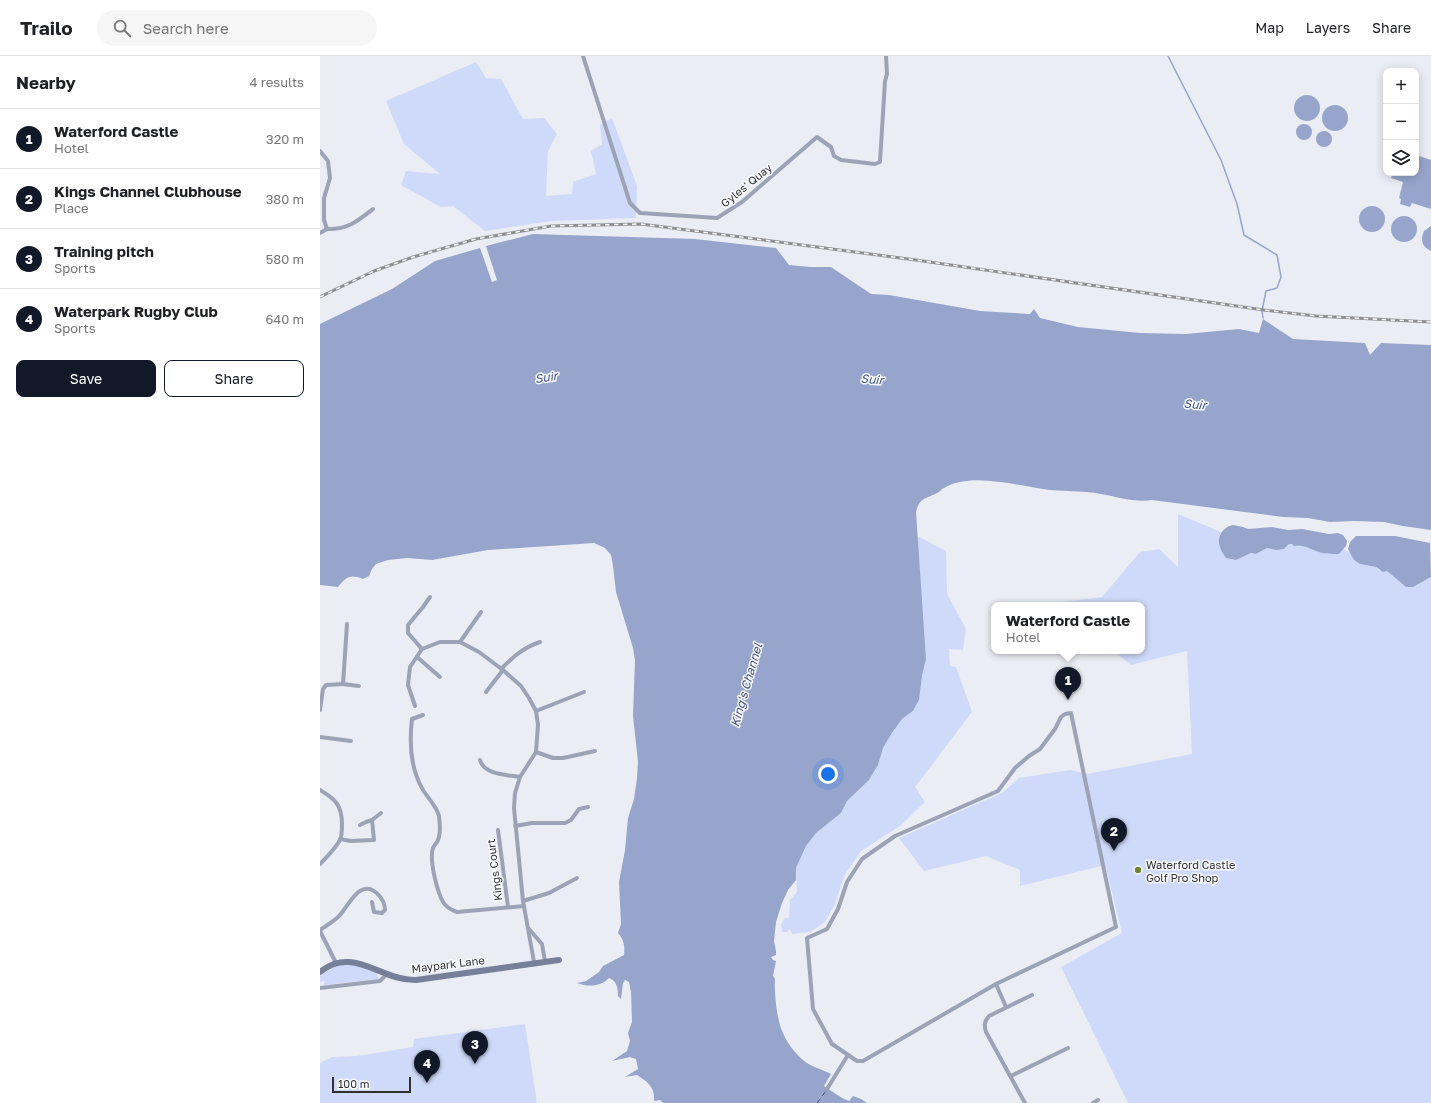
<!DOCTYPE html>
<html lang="en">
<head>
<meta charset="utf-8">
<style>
  :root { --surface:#fff; --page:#f6f6f6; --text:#202124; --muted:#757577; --line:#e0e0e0; --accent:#111827 }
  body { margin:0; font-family:"Golos Text",sans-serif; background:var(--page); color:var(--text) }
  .controls { position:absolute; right:12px; top:12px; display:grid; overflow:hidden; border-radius:8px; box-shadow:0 2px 10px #0003 }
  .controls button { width:36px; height:36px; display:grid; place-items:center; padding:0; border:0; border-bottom:1px solid var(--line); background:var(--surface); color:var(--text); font:20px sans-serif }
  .scale { position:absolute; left:12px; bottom:10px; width:79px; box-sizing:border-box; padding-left:4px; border:2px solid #303133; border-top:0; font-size:11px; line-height:14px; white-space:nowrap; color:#303133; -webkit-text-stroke:3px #f9fafe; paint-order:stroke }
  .you { position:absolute; left:508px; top:718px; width:14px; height:14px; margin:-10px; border:3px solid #fff; border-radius:50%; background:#1a73e8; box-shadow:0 0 0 6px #1a73e833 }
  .badge { display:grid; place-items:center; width:26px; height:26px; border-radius:50%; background:var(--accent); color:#fff; font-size:13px; font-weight:700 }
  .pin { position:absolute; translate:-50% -33px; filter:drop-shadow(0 1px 2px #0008) }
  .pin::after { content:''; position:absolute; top:21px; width:14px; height:12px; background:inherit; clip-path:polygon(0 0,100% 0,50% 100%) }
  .popup { position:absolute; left:671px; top:546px; width:154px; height:52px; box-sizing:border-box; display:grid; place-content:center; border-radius:8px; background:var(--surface); filter:drop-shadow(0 1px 3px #0005); font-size:13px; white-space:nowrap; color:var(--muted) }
  .popup b { font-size:15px; color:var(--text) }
  .popup::after { content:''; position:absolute; left:50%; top:100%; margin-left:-8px; border:8px solid transparent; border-top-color:var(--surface) }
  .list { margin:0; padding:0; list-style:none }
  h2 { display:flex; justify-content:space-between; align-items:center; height:52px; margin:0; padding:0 16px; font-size:17px }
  h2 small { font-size:13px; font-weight:400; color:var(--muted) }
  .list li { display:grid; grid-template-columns:26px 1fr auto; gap:12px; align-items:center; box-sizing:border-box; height:60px; padding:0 16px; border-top:1px solid var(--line) }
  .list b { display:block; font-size:15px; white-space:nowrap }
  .list p { margin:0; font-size:13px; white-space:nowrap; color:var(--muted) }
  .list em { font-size:13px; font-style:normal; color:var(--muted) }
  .actions { display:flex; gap:8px; padding:12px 16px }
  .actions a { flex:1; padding:9px 0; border:1px solid var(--accent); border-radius:8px; text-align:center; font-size:14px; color:var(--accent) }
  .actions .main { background:var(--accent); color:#fff }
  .icon { flex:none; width:22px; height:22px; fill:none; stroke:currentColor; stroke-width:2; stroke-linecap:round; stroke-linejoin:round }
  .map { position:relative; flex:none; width:1111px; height:1047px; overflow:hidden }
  header { display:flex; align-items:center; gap:24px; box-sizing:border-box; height:56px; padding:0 20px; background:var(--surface); border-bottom:1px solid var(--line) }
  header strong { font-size:19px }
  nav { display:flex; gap:22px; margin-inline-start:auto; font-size:14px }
  .search { width:280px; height:36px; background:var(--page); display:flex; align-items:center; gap:10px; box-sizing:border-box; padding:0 14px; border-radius:22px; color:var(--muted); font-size:15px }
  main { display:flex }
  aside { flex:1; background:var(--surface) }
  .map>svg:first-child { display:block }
</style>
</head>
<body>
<header>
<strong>Trailo</strong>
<div class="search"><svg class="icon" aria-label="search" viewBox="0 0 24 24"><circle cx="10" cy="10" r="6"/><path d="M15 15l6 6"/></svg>Search here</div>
<nav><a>Map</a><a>Layers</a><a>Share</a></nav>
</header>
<main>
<aside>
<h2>Nearby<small>4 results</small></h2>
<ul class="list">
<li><span class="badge">1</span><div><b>Waterford Castle</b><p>Hotel</p></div><em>320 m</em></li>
<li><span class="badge">2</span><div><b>Kings Channel Clubhouse</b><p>Place</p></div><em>380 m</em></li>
<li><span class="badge">3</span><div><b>Training pitch</b><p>Sports</p></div><em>580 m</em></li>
<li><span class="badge">4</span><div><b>Waterpark Rugby Club</b><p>Sports</p></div><em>640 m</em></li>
</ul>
<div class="actions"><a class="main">Save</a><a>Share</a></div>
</aside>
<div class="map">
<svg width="1111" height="1047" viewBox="0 0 1111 1047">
  <rect width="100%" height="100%" fill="#eaedf3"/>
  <!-- green -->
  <g fill="#cfdafa">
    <polygon points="156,6 166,22 181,23 203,63 224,62 237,78 228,95 226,140 252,138 253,126 276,118 271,95 282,88 280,69 292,62 317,130 316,162 231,165 165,175 133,150 121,151 81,129 86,115 120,118 84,88 66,45"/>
    <path d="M858,458L901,476C897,488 901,493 906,502L916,504L931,497L936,498L947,492L956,494L964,493L969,488H972L974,490H983L996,495L1019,498L1023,493L1031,497L1034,504L1040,508L1056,511L1059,514L1067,515L1086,531H1093L1111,521V1047H808L741,911L802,877L786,812L781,810L700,830V814L666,800L604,815L579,782L682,737L699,722L750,714L767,718L872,698L867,595L811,609L793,595H822V549H743L742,546L782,541L820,496L839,493L858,511Z"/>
    <polygon points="597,480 626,495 627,538 646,573 643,594 629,593 630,610 636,611 652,656 595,731 605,746 580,770 541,795 524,820 515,848 505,866 490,876 472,878 470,873 466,876 462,876 461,868 465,862 469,862 470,844 477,836 476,812 486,790 496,777 521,757 527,745 549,724 558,709 563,692 572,677 582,663 593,655 599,644 602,620 606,603"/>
    <path d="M21,909H35L55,916L57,918L59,923L4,929V925L0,926V920C7,915 13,911 21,909Z"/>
    <polygon points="205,968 217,1047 0,1047 0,1007 12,1001 37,1000 93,991 94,983"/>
  </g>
  <!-- water -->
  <g fill="#97a5cd">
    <circle cx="987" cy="52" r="13"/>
    <circle cx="1015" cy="62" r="13"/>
    <circle cx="984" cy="76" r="8"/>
    <circle cx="1004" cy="83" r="8"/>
    <polygon points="1099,100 1111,104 1111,153 1092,147 1090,151 1080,148 1081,143 1079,142 1083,126 1071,122 1073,117 1096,117 1096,111"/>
    <circle cx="1052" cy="163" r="13"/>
    <circle cx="1084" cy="173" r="13"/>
    <path d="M1111,170V195C1102,191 1100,184 1104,175Z"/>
    <path d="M213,178L375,183L456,192L469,209L490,211H511L551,238L569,239L660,255L710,258L714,253L720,262L758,271L820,277L866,278L919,273L939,277L943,263L973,283L1045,287L1050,299L1061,287L1111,289V474L1083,470L1064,466L1034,465L1010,466L988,462L963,461L832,444C815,447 798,441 781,438C762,434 742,436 723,433C694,429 651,416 624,432C621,433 620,436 617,437C604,444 600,441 596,456L606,603L602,620L599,644L593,655L582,663L572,677L563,692L558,709L549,724L527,745L521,757L496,777L486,790L476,812V824L468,834L462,847L456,866L454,885L456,895V899L451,901L453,904L456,905L453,920L455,923C454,936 457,966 463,977C467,987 475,997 483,1004C491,1011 502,1013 511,1018L504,1030L522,1042L529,1045L533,1040L541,1043L547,1047H343L340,1044L334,1045C335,1031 328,1026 317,1019L305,1021L318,1013L316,1003L310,1001L292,1005L307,995L310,985L308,977L312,966L311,936L309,926L305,924L303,927L301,943L298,940C298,932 297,925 289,922C281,931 267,931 257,927L266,925L279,916L283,910L304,899C305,890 304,884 298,877L301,868L299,826L305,794L308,762L314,743L317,722L318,706L313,660L315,604L313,592L296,536L293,510L291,499L285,492L274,487L168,494L112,504L87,502L68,504L56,508L52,513L49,520L43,523C30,518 26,521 18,531L0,529V268L72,233L115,205L160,192L172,226L177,224L166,190Z"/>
    <path d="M913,469L923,471L928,473L952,471L968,474L982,473L1009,478L1018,477L1023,479L1027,485L1026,490L1019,498C1012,498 1003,498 996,495C987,492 985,489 974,490L972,488H969L964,493L956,494L947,492L936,498L931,497L916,504L906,502C904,499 901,495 900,491C896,481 903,471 913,469Z"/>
    <polygon points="1036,480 1075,480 1110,487 1111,521 1093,531 1086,531 1067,515 1063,516 1056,511 1040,508 1034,504 1028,493 1030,486"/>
  </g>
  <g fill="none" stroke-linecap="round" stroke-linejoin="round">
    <!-- stream -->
    <polyline stroke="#97a5cd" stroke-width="1.5" points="848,0 901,104 917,148 924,179 957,199 961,221 957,232 946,235 942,255 943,262"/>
    <!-- ferry -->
    <polyline stroke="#404f85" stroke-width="1" stroke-dasharray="5 4" stroke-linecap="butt" points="497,1047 506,1035"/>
    <!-- street -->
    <g stroke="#9da3b6" stroke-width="4">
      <polyline points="263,0 310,147 320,157 397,162 422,146 497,81 511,91 514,100 521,104 555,108 560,106 565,25 567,18 566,0"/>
      <path d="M0,95L8,105L10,122L4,142V164L7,173C27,174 38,165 53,153"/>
      <polyline points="0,177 7,173"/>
      <polyline points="140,586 161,556"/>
      <polyline points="102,593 120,586 140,586 159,596 183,614 201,630 209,642 216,655 218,669 216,696 200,721 195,737 194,752 203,845 214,906"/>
      <polyline points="97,601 120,621"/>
      <path d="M181,613C193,601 204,591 220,586"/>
      <polyline points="23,628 39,630"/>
      <polyline points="166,636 183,614"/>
      <polyline points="95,650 88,629 90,611 102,593 88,577 88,569 103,551 110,541"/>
      <polyline points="0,654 3,633 6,629 23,628 27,568"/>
      <polyline points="216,655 264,636"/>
      <polygon points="751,657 796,871 676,928 543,1005 537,1005 512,988 493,953 487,882 507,873 518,853 527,826 542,803 575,780 678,735 695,712 709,700 720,693 735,673 741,661 745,658"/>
      <path d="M103,659L92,663C89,688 90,712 103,734C108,742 117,751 119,760C120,768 121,777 118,784C117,787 114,789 113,792C109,804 117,835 123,846C126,851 131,854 137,856L204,850"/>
      <polyline points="0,681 31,685"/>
      <polyline points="216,696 233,702 243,702 275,695"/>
      <path d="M160,704C164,719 188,719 200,721"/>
      <path d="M0,734C15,743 22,749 22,768C22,773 22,780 20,784C15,793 7,801 0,808"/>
      <polyline points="40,769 46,766 52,764"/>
      <polyline points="195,770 212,767 245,767 251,764 259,753 268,751"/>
      <polyline points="178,774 188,851"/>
      <polyline points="20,783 31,785 54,784 52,764 61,757"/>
      <polyline points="203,845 229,837 257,822"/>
      <polyline points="209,873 222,888 225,905"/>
      <path d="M0,874C7,869 15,865 20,859C26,852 33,839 40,835C52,827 65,843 65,854L62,857L54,856L52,846"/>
      <polyline points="0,875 16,907"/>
      <polyline points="676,928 686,951"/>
      <polyline points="0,932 60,925 67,918"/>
      <polyline points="691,1020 748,992"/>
      <polyline points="507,1033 528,999"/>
      <path d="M705,1047L666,976C664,969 664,966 669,960L712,939"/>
      <polyline points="773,1047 778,1044"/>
    </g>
    <!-- secondary -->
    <path stroke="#77809a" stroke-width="6" d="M0,916C33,889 61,925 96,924L239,904"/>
    <defs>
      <polyline id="rail" points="0,241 54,215 93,201 156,183 231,170 321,168 596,204 944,254 996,260 1111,266"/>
    </defs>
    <!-- rail casing -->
    <use href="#rail" stroke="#8d8f93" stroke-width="3"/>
    <!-- rail -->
    <use href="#rail" stroke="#f9fafe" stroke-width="1.5" stroke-dasharray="4.5" stroke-linecap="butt"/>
  </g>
  <!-- markers -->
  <circle fill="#718333" stroke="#f9fafe" stroke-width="1.5" cx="818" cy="814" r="4"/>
  <g text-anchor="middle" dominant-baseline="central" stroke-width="3" stroke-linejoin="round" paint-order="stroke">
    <!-- street labels -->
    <g font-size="11" fill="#303133" stroke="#f9fafe">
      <text transform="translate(426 129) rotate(-39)">Gyles' Quay</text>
      <text transform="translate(174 814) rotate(-97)">Kings Court</text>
      <text transform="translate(128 908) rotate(-7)">Maypark Lane</text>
    </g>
    <!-- poi labels -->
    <g font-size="11" fill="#303133" stroke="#f9fafe" text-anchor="start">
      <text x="826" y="808">Waterford Castle<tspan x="826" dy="13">Golf Pro Shop</tspan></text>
    </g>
    <!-- water labels -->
    <g font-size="12" font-style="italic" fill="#404f85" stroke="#f9fafe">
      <text transform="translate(226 321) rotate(-9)">Suir</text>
      <text transform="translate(552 323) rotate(5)">Suir</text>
      <text transform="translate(875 348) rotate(5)">Suir</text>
      <text transform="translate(426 629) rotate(-74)">King's Channel</text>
    </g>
  </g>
</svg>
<div class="controls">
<button>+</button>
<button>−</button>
<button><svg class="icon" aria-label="layers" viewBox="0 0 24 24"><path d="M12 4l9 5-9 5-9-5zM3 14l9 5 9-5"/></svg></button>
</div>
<div class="scale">100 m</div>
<div class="you"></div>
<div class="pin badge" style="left:748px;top:644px">1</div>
<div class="popup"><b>Waterford Castle</b>Hotel</div>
<div class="pin badge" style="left:794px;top:795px">2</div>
<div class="pin badge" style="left:155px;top:1008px">3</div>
<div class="pin badge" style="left:107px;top:1027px">4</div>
</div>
</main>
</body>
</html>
